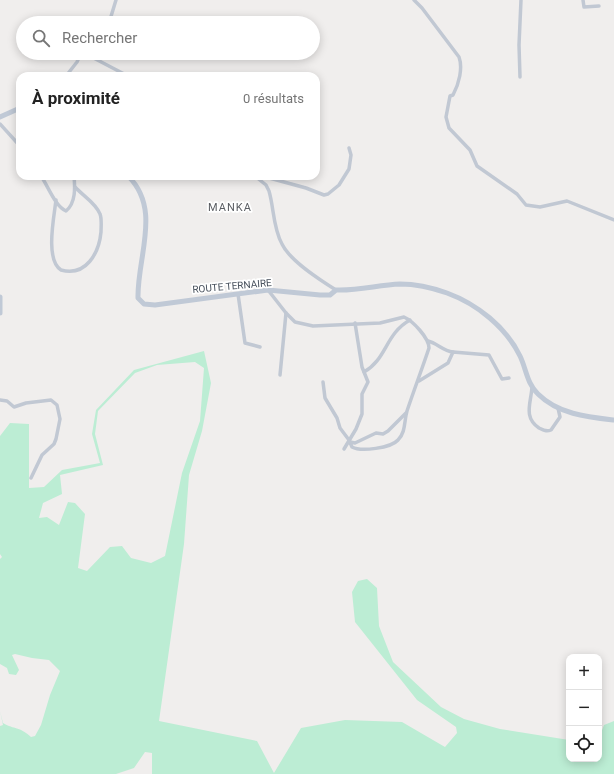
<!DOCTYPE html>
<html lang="fr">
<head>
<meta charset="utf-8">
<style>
  :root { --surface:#fff; --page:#f6f6f6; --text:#222; --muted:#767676; --line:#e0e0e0 }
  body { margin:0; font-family:Roboto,sans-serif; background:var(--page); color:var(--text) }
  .controls { position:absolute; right:12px; bottom:12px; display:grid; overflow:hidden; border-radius:8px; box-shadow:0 2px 10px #0003 }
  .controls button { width:36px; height:36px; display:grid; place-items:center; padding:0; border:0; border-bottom:1px solid var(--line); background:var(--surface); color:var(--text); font:20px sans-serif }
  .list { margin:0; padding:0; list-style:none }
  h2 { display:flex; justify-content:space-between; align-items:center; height:52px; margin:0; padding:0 16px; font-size:17px }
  h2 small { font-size:13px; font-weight:400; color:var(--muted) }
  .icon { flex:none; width:22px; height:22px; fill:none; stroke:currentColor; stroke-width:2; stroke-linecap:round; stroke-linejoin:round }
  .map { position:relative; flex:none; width:614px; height:774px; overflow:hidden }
  .search { position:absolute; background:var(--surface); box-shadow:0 2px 10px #0003; left:16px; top:16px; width:304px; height:44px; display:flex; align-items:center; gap:10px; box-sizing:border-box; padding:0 14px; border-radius:22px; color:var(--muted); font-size:15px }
  .panel { position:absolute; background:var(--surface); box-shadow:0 2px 10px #0003; left:16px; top:72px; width:304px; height:108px; border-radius:12px }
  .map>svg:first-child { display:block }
</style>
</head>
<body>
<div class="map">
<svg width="614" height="774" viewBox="0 0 614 774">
  <rect width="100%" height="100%" fill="#f0eeed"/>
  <!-- green -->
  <path fill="#bcedd4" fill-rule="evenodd" d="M204,351L211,383L202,431L189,475L184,544L159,721L257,741L274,773L301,728L345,720L402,722L445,747L457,733L456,727L417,700L355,622L352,592L358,581L367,579L377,588L379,626L393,662L441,707L464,719L500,729L569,740V759H599V738L604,725L614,721V774H152V753L145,752L134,768L116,774H0V726L3,725L0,711L3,723C15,730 19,726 31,737L35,736L41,725L50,695L60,671L49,660L32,658L15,654L12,655L19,670L16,675L9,674L7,668L0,664V559L2,557L0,554V436L10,423L29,424V488L44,487L62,470L100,463L92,434L96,410L134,370ZM195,362L204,368L200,421L182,473L165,556L151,563L131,558L122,546L110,547L87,571L78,568L85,514L75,503L68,502L59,525L47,517L39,518L43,503L62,494L60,475L103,465L95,434L98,411L135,373L157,365Z"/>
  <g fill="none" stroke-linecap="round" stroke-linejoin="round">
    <!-- street -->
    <g stroke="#c1c8d3" stroke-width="3.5">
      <path d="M414,0L422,8L459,57C463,68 459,84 453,95L450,96L446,117L449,128L470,150L477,166L517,194L526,205L540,207L567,201L614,220"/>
      <polyline points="583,0 584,7 599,6"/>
      <polyline points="109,23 116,0"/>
      <polyline points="84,53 128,76"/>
      <polyline points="132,53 138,58"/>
      <polyline points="66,76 77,62 81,53"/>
      <polyline points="520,77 519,45 521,0"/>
      <polyline points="0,124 20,146"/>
      <path d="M41,176C48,186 55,206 66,211C76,203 75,187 74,176"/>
      <path d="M255,176L266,185L269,191C274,208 273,228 282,244C290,261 320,280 336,290"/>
      <polyline points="262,176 306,188 324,195 328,194 339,185 349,169 351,155 349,148"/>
      <path d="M56,200C54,217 45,260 61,270C86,277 99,253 101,232C101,226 102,219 100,214C96,203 82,195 75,187"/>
      <path d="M268,290L286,313L295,322L313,326L380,323L404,317C413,321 429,338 429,348C422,369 414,390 407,411C404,421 406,432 398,440C391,448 361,452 352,447L349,440L340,428L337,418L325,398L323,382"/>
      <polyline points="238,294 245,343 260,347"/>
      <path d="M428,341C437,343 443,351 453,352"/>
      <path d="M364,372C387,359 385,334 410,320"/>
      <polyline points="280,375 286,313"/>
      <polyline points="419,381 448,363 453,352 489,355 502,379 509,378"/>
      <path d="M532,387C531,403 523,417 539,428C543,430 546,432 551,430L560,417L558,408"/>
      <polyline points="0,400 7,401 14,407 26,403 51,400 57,405 60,419 56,439 54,444 42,455 31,478"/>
      <polyline points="350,442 355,443 376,433 383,434 388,431 406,413"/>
      <polyline points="344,449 356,429 362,414 362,394 368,382 362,367 355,323"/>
    </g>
    <!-- secondary -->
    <g stroke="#c0c9d6" stroke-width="5">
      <polyline points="0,117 20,108"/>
      <path d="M128,176C162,209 137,257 138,298L144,304L155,305L268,290L320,295H330L336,290C358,291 378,285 400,284C415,284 433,288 447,293C477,304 506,327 520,356C526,368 527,384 538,394C558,414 587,417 614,420"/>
      <polyline points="0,297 0,313"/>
    </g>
  </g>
  <g text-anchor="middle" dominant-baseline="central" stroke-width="3.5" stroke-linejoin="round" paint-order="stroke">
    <!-- street labels -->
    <g font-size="10" fill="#464f5b" stroke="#fff">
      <text transform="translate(232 286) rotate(-5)">ROUTE TERNAIRE</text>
    </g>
    <!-- neighbourhood labels -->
    <g font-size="11" letter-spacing="1" fill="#5a5d62" stroke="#fff">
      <text x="230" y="207">MANKA</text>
    </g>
  </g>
</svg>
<div class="controls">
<button>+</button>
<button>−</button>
<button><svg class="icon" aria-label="locate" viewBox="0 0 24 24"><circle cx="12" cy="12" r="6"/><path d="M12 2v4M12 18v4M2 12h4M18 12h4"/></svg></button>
</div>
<div class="search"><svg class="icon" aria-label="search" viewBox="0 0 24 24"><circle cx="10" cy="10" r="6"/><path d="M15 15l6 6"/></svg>Rechercher</div>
<section class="panel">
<h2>À proximité<small>0 résultats</small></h2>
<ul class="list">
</ul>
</section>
</div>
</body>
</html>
